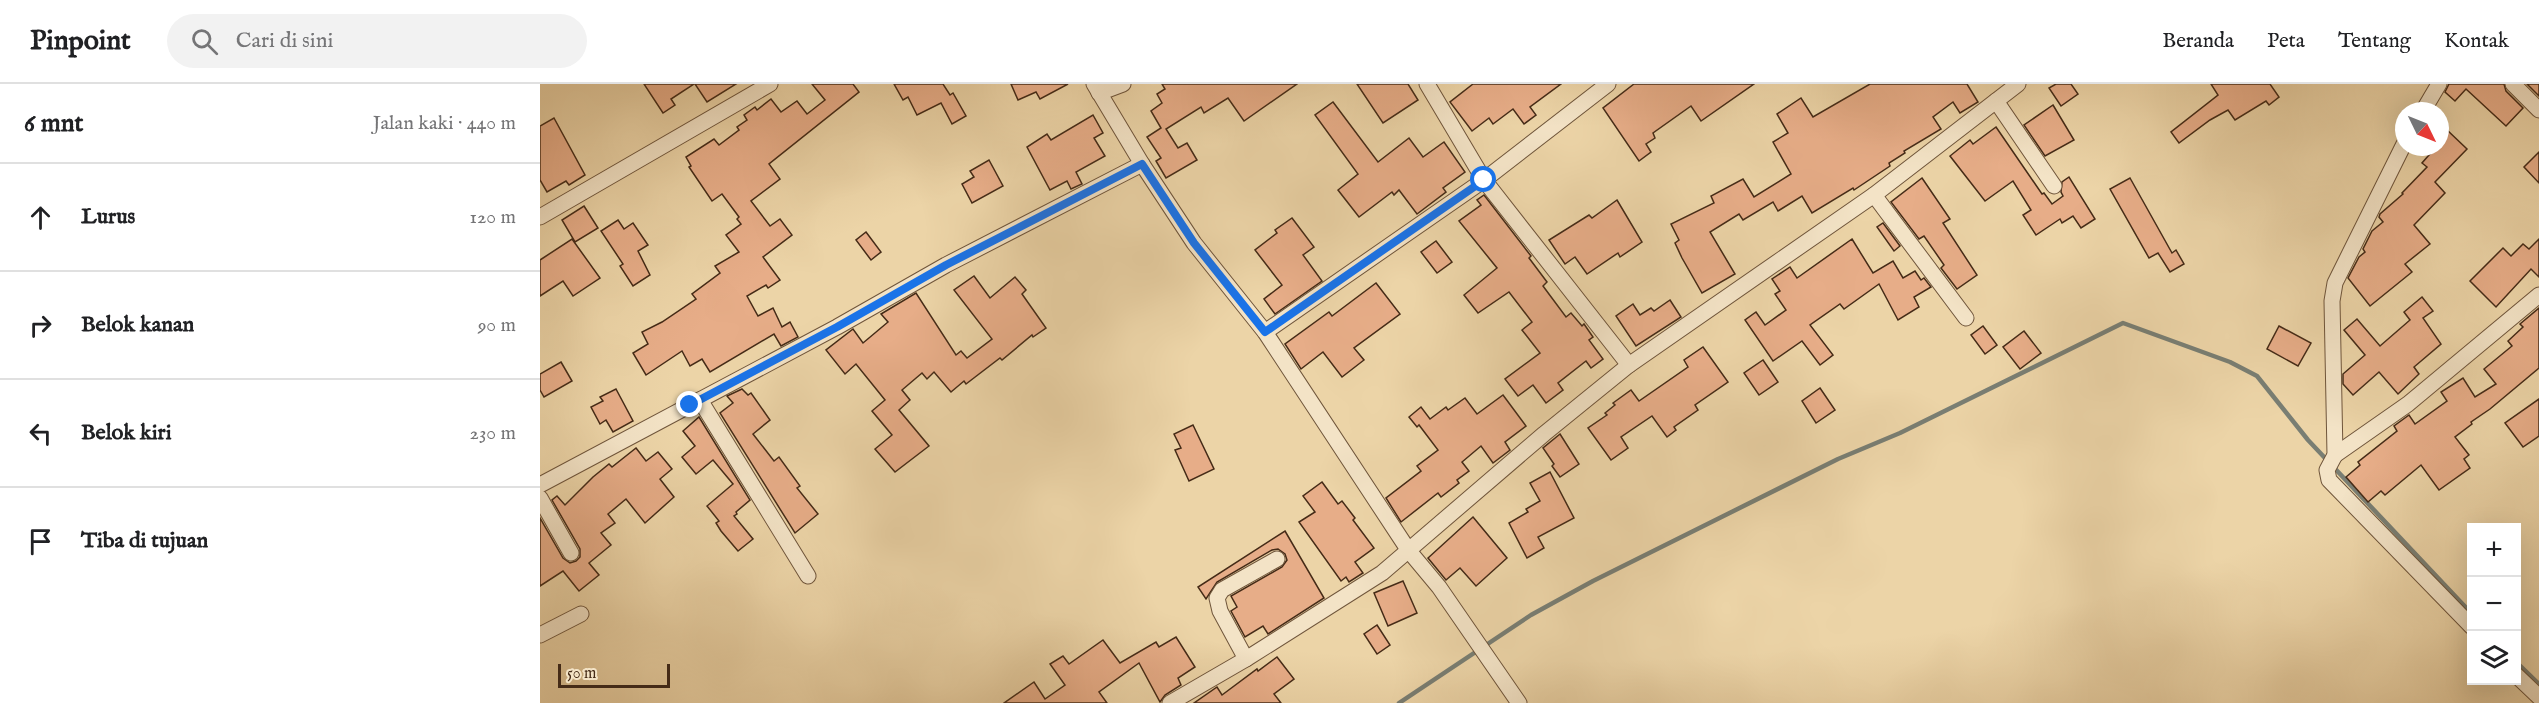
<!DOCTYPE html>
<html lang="id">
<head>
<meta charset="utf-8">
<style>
  :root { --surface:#fff; --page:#f2f2f2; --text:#202124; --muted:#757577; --line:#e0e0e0 }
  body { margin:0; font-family:"IM FELL English",serif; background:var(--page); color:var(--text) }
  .controls { position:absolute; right:18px; bottom:18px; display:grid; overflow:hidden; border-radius:0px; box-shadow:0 6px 24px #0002 }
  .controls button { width:54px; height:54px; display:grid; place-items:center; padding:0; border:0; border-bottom:2px solid var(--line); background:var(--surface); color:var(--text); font:30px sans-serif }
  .compass { position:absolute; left:1855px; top:18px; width:54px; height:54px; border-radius:50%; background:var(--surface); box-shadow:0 6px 24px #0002; rotate:133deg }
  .scale { position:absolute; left:18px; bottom:15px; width:112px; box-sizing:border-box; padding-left:6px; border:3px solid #452b17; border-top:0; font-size:16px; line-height:21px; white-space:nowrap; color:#452b17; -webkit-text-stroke:4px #f3e3c6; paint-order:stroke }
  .stop { position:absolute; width:18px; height:18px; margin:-14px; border:4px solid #1a73e8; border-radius:50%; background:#fff }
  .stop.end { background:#1a73e8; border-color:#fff; box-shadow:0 2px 6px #0008 }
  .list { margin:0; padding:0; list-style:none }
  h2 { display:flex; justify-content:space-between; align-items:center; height:78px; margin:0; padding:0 24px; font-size:26px }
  h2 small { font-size:20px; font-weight:400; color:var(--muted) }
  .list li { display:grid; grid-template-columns:39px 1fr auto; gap:18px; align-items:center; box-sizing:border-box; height:108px; padding:0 24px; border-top:2px solid var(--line) }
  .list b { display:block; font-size:22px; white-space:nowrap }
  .list em { font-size:20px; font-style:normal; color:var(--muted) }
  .icon { flex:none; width:33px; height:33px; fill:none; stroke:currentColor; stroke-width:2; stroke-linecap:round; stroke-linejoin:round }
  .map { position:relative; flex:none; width:1999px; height:619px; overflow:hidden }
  header { display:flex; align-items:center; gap:36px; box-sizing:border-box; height:84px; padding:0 30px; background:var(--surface); border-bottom:2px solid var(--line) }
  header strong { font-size:28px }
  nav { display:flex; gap:33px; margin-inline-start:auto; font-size:21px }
  .search { width:420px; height:54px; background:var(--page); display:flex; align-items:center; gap:15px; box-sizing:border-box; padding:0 21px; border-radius:33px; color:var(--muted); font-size:22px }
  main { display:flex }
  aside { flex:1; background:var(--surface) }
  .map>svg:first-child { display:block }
</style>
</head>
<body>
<header>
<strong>Pinpoint</strong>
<div class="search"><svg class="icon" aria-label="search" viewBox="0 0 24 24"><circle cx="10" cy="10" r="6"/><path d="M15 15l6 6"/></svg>Cari di sini</div>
<nav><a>Beranda</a><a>Peta</a><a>Tentang</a><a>Kontak</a></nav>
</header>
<main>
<aside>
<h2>6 mnt<small>Jalan kaki · 440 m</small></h2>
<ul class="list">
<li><svg class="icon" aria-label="ahead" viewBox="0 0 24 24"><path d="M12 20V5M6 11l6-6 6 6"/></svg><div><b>Lurus</b></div><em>120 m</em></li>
<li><svg class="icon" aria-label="right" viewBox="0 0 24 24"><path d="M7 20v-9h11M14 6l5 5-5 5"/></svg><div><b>Belok kanan</b></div><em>90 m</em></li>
<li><svg class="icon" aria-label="left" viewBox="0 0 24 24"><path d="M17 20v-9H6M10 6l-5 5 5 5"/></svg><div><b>Belok kiri</b></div><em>230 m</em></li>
<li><svg class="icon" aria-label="arrive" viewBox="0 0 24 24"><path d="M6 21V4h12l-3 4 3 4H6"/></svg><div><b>Tiba di tujuan</b></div></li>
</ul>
</aside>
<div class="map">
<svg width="1999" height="619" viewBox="0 0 1999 619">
  <rect width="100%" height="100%" fill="#ecd4a7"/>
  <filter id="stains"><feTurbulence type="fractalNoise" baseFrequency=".00333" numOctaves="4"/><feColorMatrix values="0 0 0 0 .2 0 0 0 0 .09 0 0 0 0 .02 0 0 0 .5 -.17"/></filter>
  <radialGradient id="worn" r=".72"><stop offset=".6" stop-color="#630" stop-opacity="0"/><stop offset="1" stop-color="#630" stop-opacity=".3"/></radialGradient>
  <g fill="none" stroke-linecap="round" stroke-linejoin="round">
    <!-- stream -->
    <g stroke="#797e73" stroke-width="4.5">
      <polyline points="1976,578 1999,600"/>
      <polyline points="859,619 991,531 1053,497 1298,375 1360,349 1583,239 1690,278 1717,292 1768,356 1932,530"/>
    </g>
  </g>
  <!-- building -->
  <g fill="#e7ad88" stroke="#452b17" stroke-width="1.5">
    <polygon points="104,0 154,0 131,15 135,21 123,29"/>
    <polygon points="155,0 196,0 167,18"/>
    <polygon points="272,0 313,0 319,8 229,80 240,95 211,117 230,142 240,135 252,151 223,173 240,196 228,204 226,201 207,212 218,232 233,224 242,243 250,238 258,253 241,262 234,250 170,288 162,275 150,282 142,267 106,291 93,269 108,260 102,248 122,238 156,215 152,210 180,189 175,182 199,168 186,151 201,140 197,135 199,133 182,110 172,117 149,83 151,82 146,73 174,55 179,61 199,46 197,43 207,36 204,31 215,23 217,26 231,15 241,28 257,17 267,30 285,16"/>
    <polygon points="354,0 403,0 410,11 413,9 426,32 412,40 401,19 377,31 368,13 363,16"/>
    <polygon points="471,0 528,0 500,15 496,8 478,16"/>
    <polygon points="622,0 757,0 704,37 688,14 664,29 661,23 626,45 638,64 647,59 657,76 626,94 616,77 621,74 607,53 621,44 611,27 622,19 617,10 625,5"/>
    <polygon points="817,0 868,0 878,16 843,39"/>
    <polygon points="933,0 1021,0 990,23 996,31 984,40 973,25 953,40 949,34 932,47 910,18"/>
    <polygon points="1094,0 1214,0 1161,37 1151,22 1113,49 1115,54 1106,60 1111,68 1099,77 1063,24"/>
    <polygon points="1330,0 1427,0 1438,18 1420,29 1413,18 1393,33 1401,45 1364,67 1365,69 1349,79 1350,82 1314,106 1313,104 1272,129 1262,112 1238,127 1233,118 1203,136 1199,130 1170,148 1195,190 1162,209 1142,174 1135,159 1139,156 1131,140 1174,119 1171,112 1203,95 1214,113 1251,90 1233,58 1248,49 1237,30 1261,14 1273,33"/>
    <polygon points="1516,0 1531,0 1538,10 1521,22 1509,4"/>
    <polygon points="1671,0 1730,0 1739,13 1729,21 1726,17 1695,36 1688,26 1670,36 1639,59 1631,48 1678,11"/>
    <polygon points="1909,0 1964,0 1966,7 1983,24 1966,42 1926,5 1915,17 1905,8"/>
    <polygon points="1987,0 1999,0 1999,12"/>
    <polygon points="793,18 838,78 869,54 883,73 904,58 925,88 903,104 906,108 877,130 859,106 854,111 852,108 819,133 798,106 818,90 775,31"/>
    <polygon points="1513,21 1534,56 1505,72 1484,41"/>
    <polygon points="553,31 563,49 554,54 565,72 536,88 542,100 531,105 527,97 510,106 487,63 507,50 511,56"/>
    <polygon points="14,34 45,91 29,101 26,97 7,108 0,96 0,42"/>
    <polygon points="1456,43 1502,110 1504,109 1512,120 1523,112 1521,108 1522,98 1529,93 1555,135 1541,144 1533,132 1522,139 1520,135 1496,151 1483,131 1491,126 1473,97 1445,117 1410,72 1430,56 1433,60"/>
    <polygon points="1906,45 1927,65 1895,98 1905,109 1874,141 1890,160 1865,180 1872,188 1830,222 1808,194 1819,173 1825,168 1823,165 1832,147 1843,138 1839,133 1840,130 1863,110 1862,109 1887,83 1882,79 1896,63 1900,63 1900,51"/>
    <polygon points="1999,68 1999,99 1984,83"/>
    <polygon points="449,76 463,102 432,119 422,100 434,93 430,87"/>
    <polygon points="1382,94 1410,135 1403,139 1437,191 1417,205 1401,184 1404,181 1384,152 1379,155 1351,118"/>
    <polygon points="1590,94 1632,169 1636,166 1644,180 1630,188 1618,169 1609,174 1570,105"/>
    <polygon points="944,111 991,172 989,174 1007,198 1003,202 1026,233 1031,229 1042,242 1044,240 1053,253 1049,256 1063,275 1051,284 1046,277 1018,299 1023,306 1006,319 993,301 978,312 965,295 1000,269 982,246 992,238 969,208 938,229 924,211 957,184 919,137 941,121 937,116"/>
    <polygon points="1077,116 1102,158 1080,173 1078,169 1047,190 1035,173 1025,180 1009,156 1049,131 1052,134"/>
    <polygon points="44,122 58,144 35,158 22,136"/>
    <polygon points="752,134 774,163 763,171 782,197 735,230 724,215 742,201 715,166 737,149 735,146"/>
    <polygon points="78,136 84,145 93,139 108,161 98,167 110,191 93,202 80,182 83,180 61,147"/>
    <polygon points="1343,139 1360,162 1354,167 1337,143"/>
    <polygon points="326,148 341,168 331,176 316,156"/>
    <polygon points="32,155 60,194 33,212 23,197 0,212 0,176"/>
    <polygon points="1312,155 1333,189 1353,177 1363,194 1375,187 1381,196 1384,194 1391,203 1374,213 1379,223 1358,236 1339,200 1304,225 1300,220 1270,241 1293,271 1280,281 1262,257 1233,277 1205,236 1216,228 1225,241 1246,226 1235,210 1240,207 1232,195 1250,183 1257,194"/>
    <polygon points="1999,155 1999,193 1991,185 1956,223 1930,197 1963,164 1971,172 1983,160 1989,165"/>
    <polygon points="896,157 912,178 897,189 881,168"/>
    <polygon points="434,192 450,214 475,193 486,206 482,210 506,244 493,253 492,251 462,276 460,274 426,300 424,297 411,308 394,288 387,295 382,289 362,306 370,316 359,326 389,362 355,388 335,365 352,351 332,327 345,316 316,280 305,290 286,266 313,245 323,259 348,238 341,230 376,209 416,271 421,267 427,274 452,255 414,206"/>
    <polygon points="836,199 860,230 814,264 824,276 802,293 783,268 761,285 745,260 789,228 792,232"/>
    <polygon points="1882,213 1893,227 1883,234 1901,260 1874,283 1879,290 1858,310 1839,288 1813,311 1803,300 1803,290 1825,271 1804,246 1817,235 1840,262 1870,236 1864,228"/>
    <polygon points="1130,216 1141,233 1096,262 1076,232 1093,220 1100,231 1111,224 1114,227"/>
    <polygon points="1999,224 1999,284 1950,325 1931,338 1932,340 1915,353 1929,371 1924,375 1930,384 1899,406 1881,381 1845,411 1841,407 1828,418 1806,393 1820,381 1818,378 1857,347 1854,342 1869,331 1875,340 1907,317 1901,308 1923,294 1935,313 1956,300 1944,285 1972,262 1968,257 1983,243 1980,240"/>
    <polygon points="1443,242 1457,261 1445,270 1431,251"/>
    <polygon points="1739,242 1771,259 1758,282 1727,265"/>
    <polygon points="1484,247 1501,269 1480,285 1463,263"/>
    <polygon points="1163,263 1188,298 1155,321 1158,326 1134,343 1136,346 1127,353 1112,332 1081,353 1088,364 1071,376 1048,344 1067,331 1065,329 1075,321 1073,319 1091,306 1099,317 1148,283 1144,276"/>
    <polygon points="1223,276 1238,298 1219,311 1204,289"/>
    <polygon points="21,278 32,297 4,313 0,306 0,290"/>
    <polygon points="1280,304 1295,326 1276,339 1262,317"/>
    <polygon points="76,305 93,337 73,348 66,336 60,340 51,323 63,317 60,313"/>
    <polygon points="202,305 208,311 211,309 230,336 213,350 234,377 239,373 260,402 257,404 278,430 255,449 180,329 193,319 187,312"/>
    <polygon points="963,311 986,342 965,358 970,366 953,379 941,362 922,378 929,387 917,396 919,399 901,413 898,409 861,438 846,414 881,387 877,382 898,366 879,341 877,343 869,333 881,323 890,335 906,323 908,326 925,314 937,330"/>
    <polygon points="1999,315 1999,352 1983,363 1965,339"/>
    <polygon points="159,333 210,416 196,428 197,430 194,432 213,455 198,467 181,447 176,439 179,437 167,422 193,400 173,376 156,390 142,373 155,362 143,347"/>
    <polygon points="653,341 674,385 649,397 635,366 641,364 634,350"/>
    <polygon points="1020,350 1039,380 1020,393 1012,382 1014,380 1003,364"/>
    <polygon points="96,364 106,377 118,368 132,385 120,395 134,413 105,439 86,415 68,430 75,439 61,449 71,461 49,479 59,491 39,507 23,487 0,502 0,434 23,474 30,479 36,477 40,473 40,465 12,416 17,412 25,421 53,393 69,380 72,383"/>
    <polygon points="1010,388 1034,434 998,453 1004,464 987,474 969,439 988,428 986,425 1000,417 990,399"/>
    <polygon points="782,398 798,420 802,417 815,434 813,436 834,464 815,478 823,489 809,498 806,493 801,497 759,438 775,428 763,412"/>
    <polygon points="933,433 967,474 936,502 920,484 906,496 888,474"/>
    <polygon points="745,447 784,514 728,550 723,542 705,553 691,527 697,523 691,512 742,483 747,476 745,470 738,465 732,466 677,498 666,515 658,503"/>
    <polygon points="863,497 877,529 848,542 834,509"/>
    <polygon points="837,541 850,561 837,570 824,550"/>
    <polygon points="636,553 655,583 638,594 641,601 625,611 620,618 599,579 559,608 567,619 464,619 494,598 505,615 525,601 510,580 523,572 529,580 563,556 580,579 616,558 619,563"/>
    <polygon points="737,573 754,595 734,610 741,619 654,619 677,603 682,611 717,585 718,587"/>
  </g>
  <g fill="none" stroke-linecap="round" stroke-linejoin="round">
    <defs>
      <g id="minor">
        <polyline points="554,0 602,80 654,159 725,248 869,467 899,503 979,619"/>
        <polyline points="887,0 944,96 1089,281"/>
        <polyline points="1973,0 1999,26"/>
        <polyline points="559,9 583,0"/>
        <polyline points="1456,17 1514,102"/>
        <polyline points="1883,27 1899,0"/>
        <polyline points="1864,60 1795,199 1792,217 1795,371 1787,386 1789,396 1932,543"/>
        <polyline points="1334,111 1426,234"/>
        <polyline points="0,133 230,0"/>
        <polyline points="725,248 944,96 1068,0"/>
        <polyline points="160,316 268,492"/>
        <polyline points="1795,371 1868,320 1999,211"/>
        <polyline points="0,401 297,243 406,181 602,80"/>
        <polyline points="0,414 31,469"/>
        <polyline points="0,551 41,530"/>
        <polyline points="706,575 680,527 677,514 682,506 737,475"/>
        <polyline points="1976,591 1999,613"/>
        <polyline points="630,619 706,575 842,489 1004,350 1089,281 1334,111 1478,0"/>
      </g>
    </defs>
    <!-- minor casing -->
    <use href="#minor" stroke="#6f553b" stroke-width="17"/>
    <!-- minor -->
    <use href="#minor" stroke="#f3e3c6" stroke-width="15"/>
  </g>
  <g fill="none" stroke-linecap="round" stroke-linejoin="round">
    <!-- route -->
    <polyline stroke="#1a73e8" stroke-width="8" points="150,321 297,243 406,181 602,80 654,159 725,248 944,96"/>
  </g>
  <rect width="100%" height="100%" filter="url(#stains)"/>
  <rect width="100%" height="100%" fill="url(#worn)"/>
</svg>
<div class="controls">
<button>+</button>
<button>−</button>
<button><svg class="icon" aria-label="layers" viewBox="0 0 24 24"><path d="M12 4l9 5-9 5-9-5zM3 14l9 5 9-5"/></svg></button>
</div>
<svg class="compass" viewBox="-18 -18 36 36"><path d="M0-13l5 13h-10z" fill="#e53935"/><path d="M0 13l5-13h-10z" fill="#757577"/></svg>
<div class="scale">50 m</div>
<div class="stop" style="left:944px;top:96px"></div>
<div class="stop end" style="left:150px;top:321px"></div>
</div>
</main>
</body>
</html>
